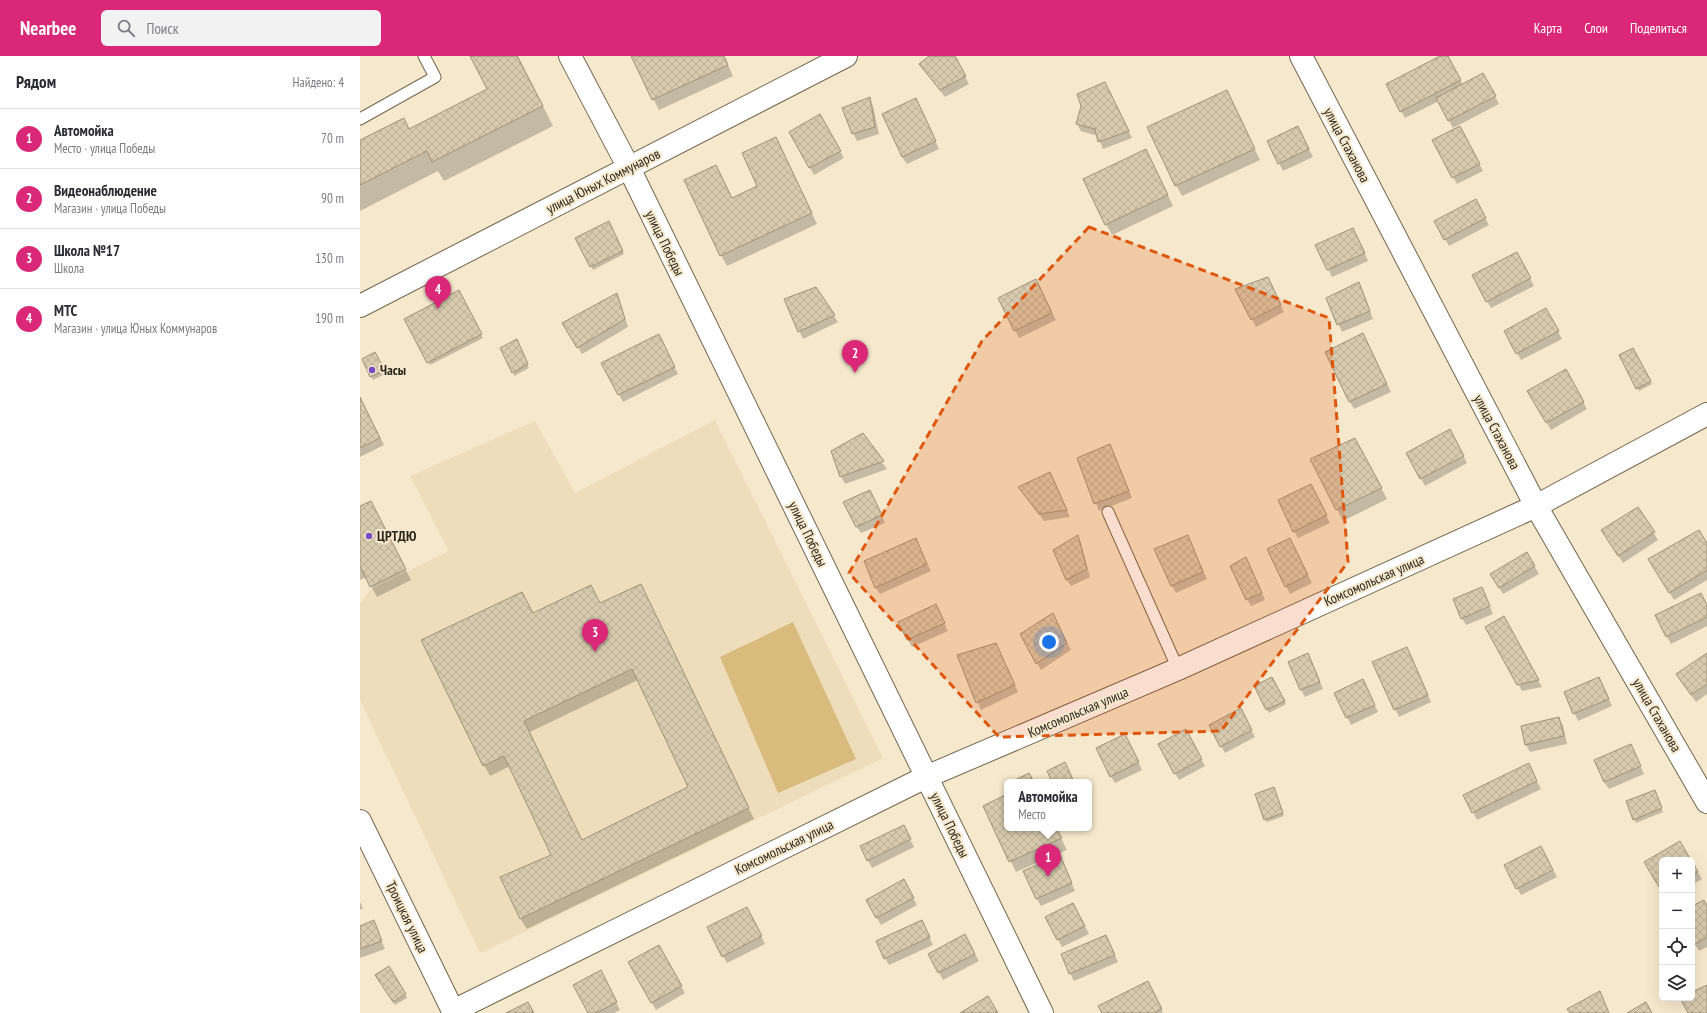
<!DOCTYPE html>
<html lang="ru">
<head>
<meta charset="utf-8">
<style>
  :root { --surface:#fff; --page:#f2f2f3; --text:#2b2b33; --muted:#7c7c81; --line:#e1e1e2; --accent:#db2777 }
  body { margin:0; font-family:"PT Sans Narrow",sans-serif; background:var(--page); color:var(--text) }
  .controls { position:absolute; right:12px; bottom:12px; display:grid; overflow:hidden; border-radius:6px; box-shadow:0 4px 16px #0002 }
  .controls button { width:36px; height:36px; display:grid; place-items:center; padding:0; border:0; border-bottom:1px solid var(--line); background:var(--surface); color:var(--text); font:20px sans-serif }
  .you { position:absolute; left:689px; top:586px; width:14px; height:14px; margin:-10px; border:3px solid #fff; border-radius:50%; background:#1a73e8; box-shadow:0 0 0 6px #1a73e833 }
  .badge { display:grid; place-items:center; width:26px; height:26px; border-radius:50%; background:var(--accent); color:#fff; font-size:13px; font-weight:700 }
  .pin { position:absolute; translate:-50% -33px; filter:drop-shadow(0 1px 2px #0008) }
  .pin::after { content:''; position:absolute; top:21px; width:14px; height:12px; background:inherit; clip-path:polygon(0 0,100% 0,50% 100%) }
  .popup { position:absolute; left:644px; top:723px; width:88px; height:52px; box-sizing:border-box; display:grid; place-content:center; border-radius:6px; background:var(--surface); filter:drop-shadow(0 1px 3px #0005); font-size:13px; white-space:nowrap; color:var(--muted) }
  .popup b { font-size:15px; color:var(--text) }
  .popup::after { content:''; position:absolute; left:50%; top:100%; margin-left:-8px; border:8px solid transparent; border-top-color:var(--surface) }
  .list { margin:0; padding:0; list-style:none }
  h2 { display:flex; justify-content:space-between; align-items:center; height:52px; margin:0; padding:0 16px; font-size:17px }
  h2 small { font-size:13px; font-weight:400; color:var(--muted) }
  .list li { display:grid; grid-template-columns:26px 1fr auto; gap:12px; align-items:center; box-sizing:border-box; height:60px; padding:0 16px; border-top:1px solid var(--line) }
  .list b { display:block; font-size:15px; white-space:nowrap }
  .list p { margin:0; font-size:13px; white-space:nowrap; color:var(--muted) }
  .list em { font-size:13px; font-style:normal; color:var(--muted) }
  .icon { flex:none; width:22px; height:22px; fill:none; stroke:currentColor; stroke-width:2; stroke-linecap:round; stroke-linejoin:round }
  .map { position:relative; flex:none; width:1347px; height:957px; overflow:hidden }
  header { display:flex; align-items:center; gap:24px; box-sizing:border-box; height:56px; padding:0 20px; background:var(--accent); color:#fff }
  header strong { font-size:19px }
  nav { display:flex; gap:22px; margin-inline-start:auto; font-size:14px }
  .search { width:280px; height:36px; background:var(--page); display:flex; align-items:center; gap:10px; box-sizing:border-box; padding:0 14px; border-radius:6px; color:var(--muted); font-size:15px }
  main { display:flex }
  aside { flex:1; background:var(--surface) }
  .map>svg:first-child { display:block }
</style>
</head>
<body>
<header>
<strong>Nearbee</strong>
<div class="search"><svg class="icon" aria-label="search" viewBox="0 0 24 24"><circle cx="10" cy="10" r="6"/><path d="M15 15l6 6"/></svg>Поиск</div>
<nav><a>Карта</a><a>Слои</a><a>Поделиться</a></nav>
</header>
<main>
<aside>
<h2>Рядом<small>Найдено: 4</small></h2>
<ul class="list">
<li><span class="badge">1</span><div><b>Автомойка</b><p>Место · улица Победы</p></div><em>70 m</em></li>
<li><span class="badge">2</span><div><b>Видеонаблюдение</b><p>Магазин · улица Победы</p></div><em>90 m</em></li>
<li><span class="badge">3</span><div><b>Школа №17</b><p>Школа</p></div><em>130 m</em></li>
<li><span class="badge">4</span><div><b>МТС</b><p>Магазин · улица Юных Коммунаров</p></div><em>190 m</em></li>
</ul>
</aside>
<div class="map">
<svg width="1347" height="957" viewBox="0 0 1347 957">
  <defs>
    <pattern id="building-cross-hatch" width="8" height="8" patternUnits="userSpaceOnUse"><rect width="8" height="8" fill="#d7caae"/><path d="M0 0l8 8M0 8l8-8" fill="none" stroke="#b9ae95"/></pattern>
  </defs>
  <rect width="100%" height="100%" fill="#f6e8cc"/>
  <!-- built -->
  <polygon fill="#edddba" points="355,364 523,702 120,897 0,644 0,548 10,534 89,495 50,420 175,365 215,437"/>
  <!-- grass -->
  <polygon fill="#d8bb7d" points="433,566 496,703 418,737 360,601"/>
  <!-- shadow -->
  <g fill="#0003" fill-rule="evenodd">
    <polygon points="111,0 158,0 193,70 84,125 78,115 0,155 0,85 49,74 128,34"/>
    <polygon points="272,0 364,0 373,20 299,54"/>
    <polygon points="570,0 594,0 609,28 585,41 560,8"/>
    <polygon points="1082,0 1087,0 1103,29 1127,25 1139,48 1093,72 1079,45 1045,62 1041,55"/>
    <polygon points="749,35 772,82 743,93 738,80 721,75 717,68"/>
    <polygon points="867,35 900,104 822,140 816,129"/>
    <polygon points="509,42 513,50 519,78 497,85 493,77"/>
    <polygon points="559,50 579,93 547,108 542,101"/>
    <polygon points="459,59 484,102 454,119 430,76"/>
    <polygon points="1104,78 1123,115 1097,128 1093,121"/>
    <polygon points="942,79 953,101 923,115 919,107"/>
    <polygon points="416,82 457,168 367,210 361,199 372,143 398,130"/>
    <polygon points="786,94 813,150 752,179 746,168"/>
    <polygon points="1115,144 1129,169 1089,190 1085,183"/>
    <polygon points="248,167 264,198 233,214 217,183"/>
    <polygon points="997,180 1008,205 972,221 957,190"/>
    <polygon points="1160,204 1174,230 1131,252 1127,245"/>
    <polygon points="908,222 924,256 896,271 877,233"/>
    <polygon points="999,227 1013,263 982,276 967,242"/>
    <polygon points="455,232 478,266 443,283 425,244"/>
    <polygon points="680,232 696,264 659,282 639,242"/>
    <polygon points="99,235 123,282 70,309 45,263"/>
    <polygon points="256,239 260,246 268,271 222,298 204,268"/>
    <polygon points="1190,261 1202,283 1161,304 1157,297"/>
    <polygon points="301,285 318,318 263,346 242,307"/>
    <polygon points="1007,286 1031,336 994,353 990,346"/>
    <polygon points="158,288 169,312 154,320 153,316"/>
    <polygon points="1273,293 1292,328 1279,335 1260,300"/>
    <polygon points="15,298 25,318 13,324 11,320"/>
    <polygon points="1205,315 1227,353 1191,374 1169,335"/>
    <polygon points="0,342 24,389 0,401"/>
    <polygon points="502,379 527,413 485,428 481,420"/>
    <polygon points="1094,381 1107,407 1065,430 1048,398"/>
    <polygon points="1001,394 1027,443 983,465 951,403"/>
    <polygon points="753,396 772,442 739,455 718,403"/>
    <polygon points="690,417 694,424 710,461 684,465 660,432"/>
    <polygon points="955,436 970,467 938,482 934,475"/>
    <polygon points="514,442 525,467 501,477 496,470"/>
    <polygon points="11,446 51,524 17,541 6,521 0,524 0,451"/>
    <polygon points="1278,452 1298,484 1263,507 1246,481"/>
    <polygon points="717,480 721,487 730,521 711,530 706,523"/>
    <polygon points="930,483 952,527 930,538 926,530"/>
    <polygon points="831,488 847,523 816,537 812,530"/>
    <polygon points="1347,489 1347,524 1314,544 1290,503"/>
    <polygon points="559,491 571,515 520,538 515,531"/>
    <polygon points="1167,497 1179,518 1143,538 1131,518"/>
    <polygon points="890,510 905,544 891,550 887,543"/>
    <path d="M281,529L394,763L167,873L160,862L193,799L150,710L130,720L124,709L162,537L173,558L241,548ZM278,624L329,731L222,785L170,676Z"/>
    <polygon points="1125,539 1133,558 1106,569 1102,562"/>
    <polygon points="576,550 588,575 552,591 548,584"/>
    <polygon points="1347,550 1347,570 1311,588 1307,581"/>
    <polygon points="693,558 711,594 681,614 677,607"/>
    <polygon points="1143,562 1182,631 1162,635 1127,571"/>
    <polygon points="639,595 658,636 621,654 598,599"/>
    <polygon points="1347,598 1347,638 1336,646 1322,626"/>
    <polygon points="1051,599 1071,646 1039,661 1013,607"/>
    <polygon points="952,606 963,633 945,641 941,634"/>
    <polygon points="912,622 926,648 909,657 895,630"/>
    <polygon points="1003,624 1018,656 991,669 975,637"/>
    <polygon points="1243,630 1252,650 1218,665 1206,637"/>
    <polygon points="884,661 895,681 865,697 861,690"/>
    <polygon points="1198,662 1203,669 1207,688 1170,696 1166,689 1162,671"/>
    <polygon points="825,674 845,710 819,724 815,717"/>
    <polygon points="769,687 782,714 755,727 751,720"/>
    <polygon points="1274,696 1284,718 1249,733 1244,726"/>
    <polygon points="1172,716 1181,733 1117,764 1105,740"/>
    <polygon points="915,735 924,760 907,766 905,763"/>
    <polygon points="1296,738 1303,756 1276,767 1267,746"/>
    <polygon points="647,739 647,772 696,772 707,794 656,816 624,750"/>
    <polygon points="547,777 554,791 512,812 501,791"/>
    <polygon points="1185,798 1197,821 1161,839 1157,832"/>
    <polygon points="703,807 715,835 681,850 677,843"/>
    <polygon points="1332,807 1342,823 1332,829"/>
    <polygon points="543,824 557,849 521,869 507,844"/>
    <polygon points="0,846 3,852 0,854"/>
    <polygon points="1332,851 1347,851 1347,891 1339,895 1332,883"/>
    <polygon points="717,855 729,878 702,891 686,861"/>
    <polygon points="391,859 405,888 367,907 363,900"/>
    <polygon points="13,866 25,893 0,902 0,871"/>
    <polygon points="565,872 573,889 529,909 525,902"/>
    <polygon points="746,880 758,906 714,925 710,917"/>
    <polygon points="609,887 619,905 583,924 569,898"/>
    <polygon points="298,890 325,937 296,954 269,907"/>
    <polygon points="28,911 47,942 35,949 17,919"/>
    <polygon points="244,923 260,954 254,957 229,957"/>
    <polygon points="791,933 803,957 743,957"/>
  </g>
  <!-- building -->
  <g fill="url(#building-cross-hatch)" stroke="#9e9277" fill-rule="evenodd">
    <polygon points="110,0 157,0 183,50 72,106 67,95 0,129 0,84 44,62 49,73 127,33"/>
    <polygon points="271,0 364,0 368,9 292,44"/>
    <polygon points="569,0 595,0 606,20 580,34 559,8"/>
    <polygon points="1080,0 1088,0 1101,24 1040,56 1026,28"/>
    <polygon points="1123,17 1136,40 1088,65 1076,42"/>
    <polygon points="745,26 769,75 738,86 735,73 716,68 721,50 717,38"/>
    <polygon points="867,34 895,93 815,130 787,71"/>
    <polygon points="510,41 515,71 492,78 482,52"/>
    <polygon points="556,42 576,85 542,101 522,58"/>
    <polygon points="460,58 481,95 449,112 429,76"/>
    <polygon points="938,70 949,93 918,108 907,85"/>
    <polygon points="1100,70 1120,108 1092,122 1072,84"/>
    <polygon points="416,81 452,157 360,200 324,124 356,109 372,142 397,130 382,97"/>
    <polygon points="786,93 808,139 745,169 723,123"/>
    <polygon points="1116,143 1126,162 1084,184 1074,165"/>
    <polygon points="249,165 263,195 230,211 215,182"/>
    <polygon points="993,172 1005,197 967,214 955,189"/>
    <polygon points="1157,196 1171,222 1126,246 1112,219"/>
    <polygon points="908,221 921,249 891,264 875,233"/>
    <polygon points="676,223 692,257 654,275 638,242"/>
    <polygon points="999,226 1010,255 977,269 966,242"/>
    <polygon points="456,231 475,259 438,276 424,243"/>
    <polygon points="99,234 122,278 67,307 44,263"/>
    <polygon points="257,237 265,263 217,292 202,267"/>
    <polygon points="1186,252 1199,275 1156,298 1144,275"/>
    <polygon points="1003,277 1027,328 989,346 965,296"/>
    <polygon points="299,278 315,311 258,339 241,307"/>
    <polygon points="157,283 168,308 152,317 140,292"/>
    <polygon points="1273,292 1291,325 1276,333 1259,299"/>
    <polygon points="15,296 25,314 10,321 2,303"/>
    <polygon points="1206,313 1224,346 1186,367 1167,335"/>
    <polygon points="0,341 20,382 0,392"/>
    <polygon points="1090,373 1104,400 1060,423 1046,397"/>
    <polygon points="503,377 524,405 480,421 471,395"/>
    <polygon points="995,382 1022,432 976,454 950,403"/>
    <polygon points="750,388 769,435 734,448 717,402"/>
    <polygon points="690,416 707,454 679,458 658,431"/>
    <polygon points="951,428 967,459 933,476 918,444"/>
    <polygon points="510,434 522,459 496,471 483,446"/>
    <polygon points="11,445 46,513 10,531 0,510 0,450"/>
    <polygon points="1278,451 1295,476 1258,500 1241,474"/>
    <polygon points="1339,474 1347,487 1347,514 1309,537 1288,503"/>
    <polygon points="718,479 727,513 706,524 693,494"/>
    <polygon points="828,479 843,516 811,530 794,493"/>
    <polygon points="556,482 567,508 515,532 504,505"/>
    <polygon points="930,482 948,519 925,531 907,493"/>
    <polygon points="1167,496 1175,510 1139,532 1130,518"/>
    <polygon points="886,501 902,537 886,544 870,510"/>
    <path d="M281,528L389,752L160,863L140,821L191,799L144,700L123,710L61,584L162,536L173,557L231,529L240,547ZM272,613L328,731L222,784L164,665Z"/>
    <polygon points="1122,531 1130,550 1101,563 1093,543"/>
    <polygon points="1341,537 1347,549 1347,561 1306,581 1295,559"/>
    <polygon points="576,548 585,567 547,584 538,566"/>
    <polygon points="693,557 707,587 676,608 660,578"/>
    <polygon points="1144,560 1179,624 1157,629 1125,571"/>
    <polygon points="636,587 655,629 616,647 597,599"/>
    <polygon points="1047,591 1068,639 1034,654 1012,606"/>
    <polygon points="948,597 960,626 940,634 928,606"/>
    <polygon points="1347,597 1347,628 1331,639 1316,618"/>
    <polygon points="912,621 925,645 906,654 894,630"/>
    <polygon points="1239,621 1249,643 1213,658 1204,636"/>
    <polygon points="1003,623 1015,649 986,662 974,637"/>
    <polygon points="881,652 892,674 860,691 849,669"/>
    <polygon points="1199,661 1204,680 1165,689 1161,670"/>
    <polygon points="826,673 842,703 814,718 798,688"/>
    <polygon points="765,678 779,706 750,721 736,692"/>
    <polygon points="1271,688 1281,710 1244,726 1234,704"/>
    <polygon points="705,706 714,726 692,726 687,715"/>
    <polygon points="1169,707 1177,725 1112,757 1103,739"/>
    <polygon points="669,717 674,726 651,726"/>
    <polygon points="914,731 923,757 904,764 895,738"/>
    <polygon points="1295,734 1302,752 1273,764 1266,745"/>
    <polygon points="647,738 647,772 696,772 702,782 649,806 623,750"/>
    <polygon points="544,769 551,783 507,805 500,790"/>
    <polygon points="1320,785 1331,804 1302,804 1302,836 1284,806"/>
    <polygon points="1181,790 1193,814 1156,833 1144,809"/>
    <polygon points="700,799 712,827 676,843 663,815"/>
    <polygon points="1332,805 1338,816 1332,820"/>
    <polygon points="544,823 554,842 516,862 506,844"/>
    <polygon points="1344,844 1347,849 1347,881 1334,889 1332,885 1332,850"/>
    <polygon points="713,847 725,870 697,884 685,861"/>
    <polygon points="387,851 402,880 362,901 347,871"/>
    <polygon points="14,864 22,885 0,893 0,870"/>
    <polygon points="562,864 570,881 524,903 516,885"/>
    <polygon points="605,878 615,898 578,917 568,898"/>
    <polygon points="746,879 755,899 709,918 701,898"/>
    <polygon points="299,889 322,930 291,947 268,906"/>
    <polygon points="29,910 46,938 33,946 15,919"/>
    <polygon points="241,914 257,946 236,957 228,957 213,929"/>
    <polygon points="788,925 802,953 794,957 742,957 738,950"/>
    <polygon points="1347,929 1347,957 1328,957 1320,942 1332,942 1332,936"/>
    <polygon points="1240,935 1249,957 1210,957 1207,953"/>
    <polygon points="628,940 638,957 600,957"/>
    <polygon points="168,946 174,957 146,957"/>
    <polygon points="1286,946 1292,957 1267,957"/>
  </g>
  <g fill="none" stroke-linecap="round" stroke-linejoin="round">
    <defs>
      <g id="lane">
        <polyline points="0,63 75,21 64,0"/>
        <polyline points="748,456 818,613"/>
      </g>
      <g id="street">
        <polyline points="941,0 1176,450 1347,746"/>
        <polyline points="566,721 818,613 1176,450 1347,358"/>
      </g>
      <g id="secondary">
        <polyline points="210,0 269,112 682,957"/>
        <polyline points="0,250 486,0"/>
        <polyline points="0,765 93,955 566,721"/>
      </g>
    </defs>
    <!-- lane casing -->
    <use href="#lane" stroke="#72664d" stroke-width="13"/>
    <!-- street casing -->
    <use href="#street" stroke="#72664d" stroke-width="24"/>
    <!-- secondary casing -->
    <use href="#secondary" stroke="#72664d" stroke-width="24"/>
    <!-- lane -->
    <use href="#lane" stroke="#fff" stroke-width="11"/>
    <!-- street -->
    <use href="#street" stroke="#fff" stroke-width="22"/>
    <!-- secondary -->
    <use href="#secondary" stroke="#fff" stroke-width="22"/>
  </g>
  <!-- marked area -->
  <path fill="#df560d" fill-opacity="0.2" stroke="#df560d" stroke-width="3" stroke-dasharray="8 5" stroke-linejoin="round" d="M729,171L969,262L988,506L861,675L639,681L489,517L622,285Z"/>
  <!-- markers -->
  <g fill="#764bc4" stroke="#f6e8cc" stroke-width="1.5">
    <circle cx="12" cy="314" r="4"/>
    <circle cx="9" cy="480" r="4"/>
  </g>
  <g text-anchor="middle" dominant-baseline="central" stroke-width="4" stroke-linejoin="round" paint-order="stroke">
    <!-- street labels -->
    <g font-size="14" fill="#2c271d" stroke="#f6e8cc">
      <text transform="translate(987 89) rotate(62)">улица Стаханова</text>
      <text transform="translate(243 125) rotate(-27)">улица Юных Коммунаров</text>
      <text transform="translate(305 187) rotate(64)">улица Победы</text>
      <text transform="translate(1137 376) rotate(62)">улица Стаханова</text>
      <text transform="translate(448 478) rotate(64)">улица Победы</text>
      <text transform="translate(1014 524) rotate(-24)">Комсомольская улица</text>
      <text transform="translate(718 656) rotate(-23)">Комсомольская улица</text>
      <text transform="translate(1297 659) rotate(60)">улица Стаханова</text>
      <text transform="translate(590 769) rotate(64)">улица Победы</text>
      <text transform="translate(424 791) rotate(-26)">Комсомольская улица</text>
      <text transform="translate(47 861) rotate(64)">Троицкая улица</text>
    </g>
    <!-- poi labels -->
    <g font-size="14" font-weight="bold" fill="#2c271d" stroke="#f6e8cc" text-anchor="start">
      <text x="20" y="314">Часы</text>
      <text x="17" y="480">ЦРТДЮ</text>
    </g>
  </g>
</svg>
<div class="controls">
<button>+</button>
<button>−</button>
<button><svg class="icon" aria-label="locate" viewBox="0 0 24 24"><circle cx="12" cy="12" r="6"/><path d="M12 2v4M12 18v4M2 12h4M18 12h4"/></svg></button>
<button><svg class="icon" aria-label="layers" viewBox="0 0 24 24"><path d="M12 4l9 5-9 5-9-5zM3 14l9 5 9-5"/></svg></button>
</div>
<div class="you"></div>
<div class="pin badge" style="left:688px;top:821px">1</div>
<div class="popup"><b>Автомойка</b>Место</div>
<div class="pin badge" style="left:495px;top:317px">2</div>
<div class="pin badge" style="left:235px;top:596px">3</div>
<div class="pin badge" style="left:78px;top:253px">4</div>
</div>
</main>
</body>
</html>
